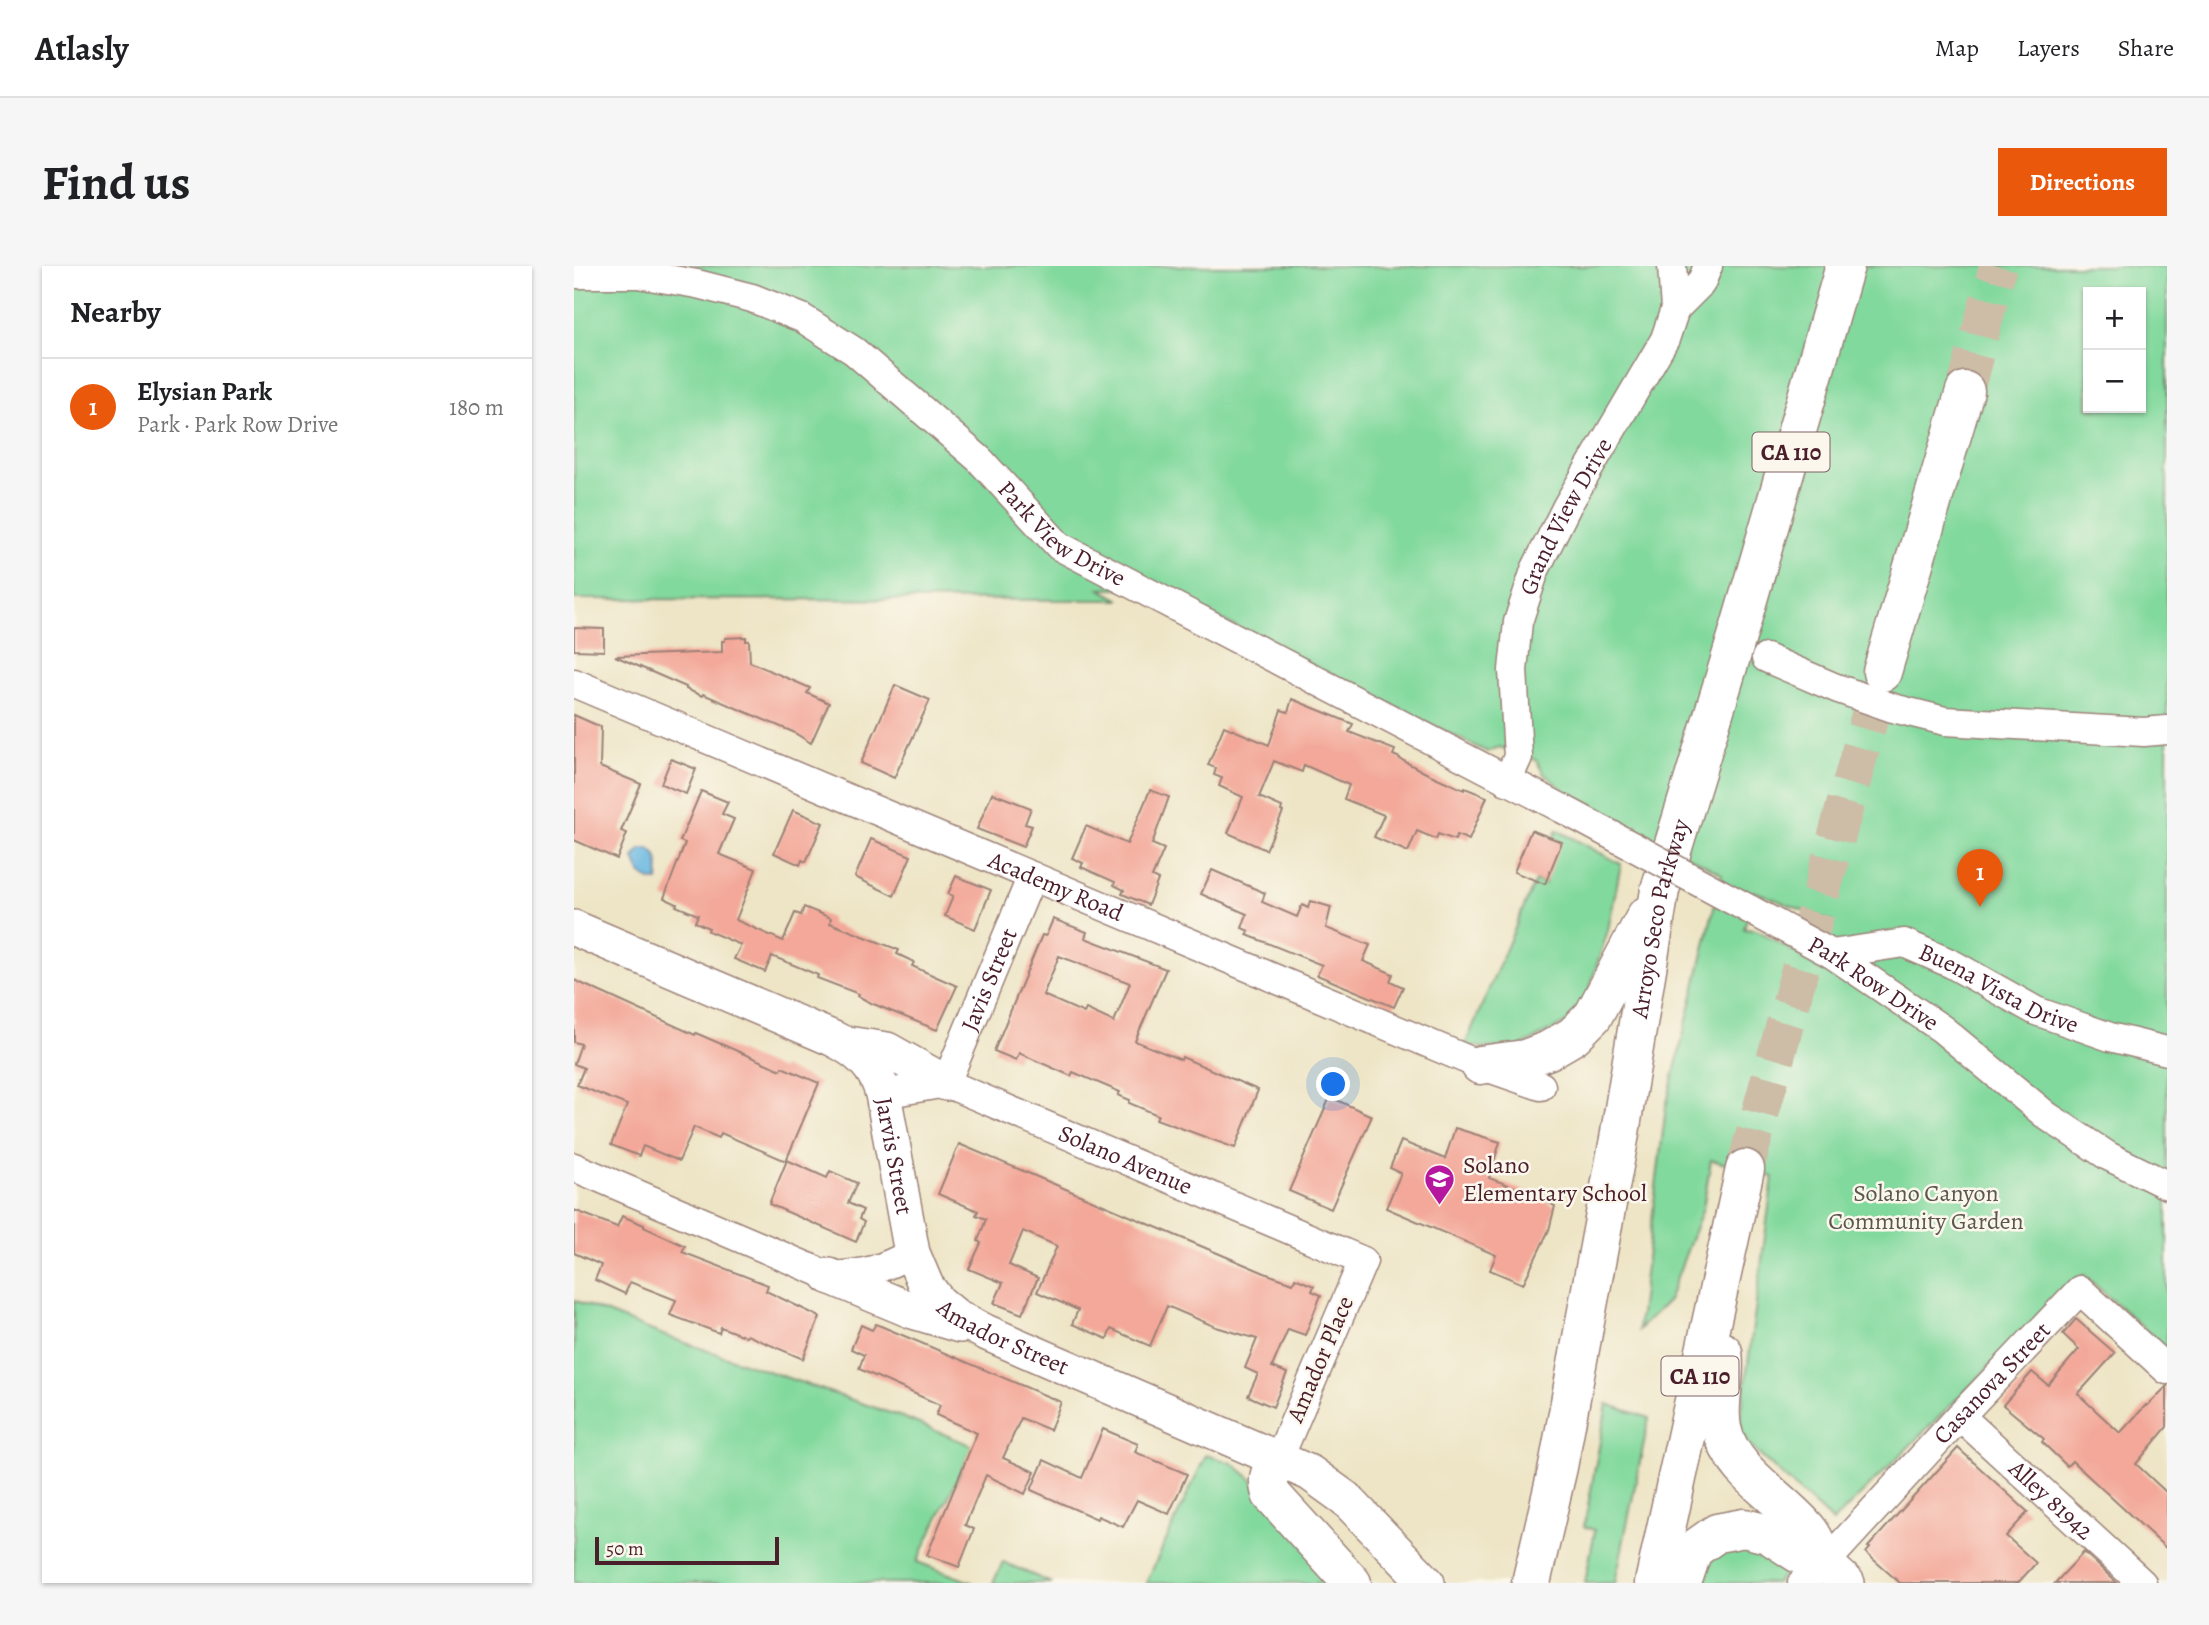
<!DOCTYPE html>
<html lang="en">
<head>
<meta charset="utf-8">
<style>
  :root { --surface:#fff; --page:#f6f6f6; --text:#202124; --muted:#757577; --line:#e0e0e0; --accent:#ea580c }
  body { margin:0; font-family:Alegreya,serif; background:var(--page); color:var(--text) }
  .controls { position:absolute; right:21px; top:21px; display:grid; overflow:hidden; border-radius:0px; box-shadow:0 2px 5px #0004 }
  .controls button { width:63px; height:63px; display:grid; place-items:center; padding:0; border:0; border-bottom:2px solid var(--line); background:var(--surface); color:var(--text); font:35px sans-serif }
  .scale { position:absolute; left:21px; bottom:18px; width:184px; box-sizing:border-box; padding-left:7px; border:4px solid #4a1f2b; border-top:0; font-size:19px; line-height:24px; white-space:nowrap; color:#4a1f2b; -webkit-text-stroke:5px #fbf7ec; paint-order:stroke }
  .you { position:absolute; left:760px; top:819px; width:24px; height:24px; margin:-18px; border:5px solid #fff; border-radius:50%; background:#1a73e8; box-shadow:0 0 0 10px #1a73e833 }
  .badge { display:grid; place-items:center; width:46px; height:46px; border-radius:50%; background:var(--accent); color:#fff; font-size:23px; font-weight:700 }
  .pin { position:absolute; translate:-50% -58px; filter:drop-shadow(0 2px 4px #0008) }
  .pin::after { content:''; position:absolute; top:37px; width:24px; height:21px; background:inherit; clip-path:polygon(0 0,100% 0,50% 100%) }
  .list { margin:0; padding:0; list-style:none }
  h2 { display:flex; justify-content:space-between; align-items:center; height:91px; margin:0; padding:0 28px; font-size:30px }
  h2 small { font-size:23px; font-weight:400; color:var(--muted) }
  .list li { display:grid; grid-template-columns:46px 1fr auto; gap:21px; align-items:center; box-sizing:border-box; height:98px; padding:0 28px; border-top:2px solid var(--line) }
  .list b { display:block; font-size:26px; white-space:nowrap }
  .list p { margin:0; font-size:23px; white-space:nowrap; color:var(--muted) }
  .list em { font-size:23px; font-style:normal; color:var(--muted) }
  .map { position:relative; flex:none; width:1593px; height:1317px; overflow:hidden; border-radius:0px }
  header { display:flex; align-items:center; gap:42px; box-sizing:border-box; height:98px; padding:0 35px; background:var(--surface); border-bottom:2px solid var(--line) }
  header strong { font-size:33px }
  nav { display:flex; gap:38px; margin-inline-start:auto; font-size:24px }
  .intro { display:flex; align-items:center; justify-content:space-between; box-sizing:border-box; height:168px; padding:0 42px }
  h1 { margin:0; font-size:49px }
  .button { padding:18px 32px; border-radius:0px; background:var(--accent); color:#fff; font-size:24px; font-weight:700 }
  main { display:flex; gap:42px; padding:0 42px }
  aside { flex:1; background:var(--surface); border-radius:0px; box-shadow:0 2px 5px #0004 }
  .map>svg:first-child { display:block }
</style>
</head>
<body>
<header>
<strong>Atlasly</strong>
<nav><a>Map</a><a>Layers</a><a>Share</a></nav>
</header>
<div class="intro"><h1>Find us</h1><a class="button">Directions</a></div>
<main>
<aside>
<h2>Nearby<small></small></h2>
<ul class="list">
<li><span class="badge">1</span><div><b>Elysian Park</b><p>Park · Park Row Drive</p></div><em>180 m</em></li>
</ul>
</aside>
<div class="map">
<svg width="1593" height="1317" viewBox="0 0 1593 1317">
  <rect width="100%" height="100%" fill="#fbf7ec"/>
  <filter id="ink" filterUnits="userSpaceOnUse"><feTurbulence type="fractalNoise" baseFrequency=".0143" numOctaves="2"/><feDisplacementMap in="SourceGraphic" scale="14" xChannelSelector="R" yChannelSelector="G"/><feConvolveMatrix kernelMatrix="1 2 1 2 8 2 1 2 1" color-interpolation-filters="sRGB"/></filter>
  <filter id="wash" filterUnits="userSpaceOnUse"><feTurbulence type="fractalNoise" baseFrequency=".00686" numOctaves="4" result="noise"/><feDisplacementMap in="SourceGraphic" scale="28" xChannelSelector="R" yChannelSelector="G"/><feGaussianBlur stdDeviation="1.57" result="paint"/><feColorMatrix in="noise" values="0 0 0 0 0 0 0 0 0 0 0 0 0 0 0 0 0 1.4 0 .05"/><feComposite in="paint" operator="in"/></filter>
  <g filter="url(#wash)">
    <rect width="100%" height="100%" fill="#eee5c6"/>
    <!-- green -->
    <g fill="#82d99d" stroke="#667c64" stroke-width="2" fill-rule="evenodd">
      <path d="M0,0H1593V1083L1509,1008L1259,1256L1177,1181L1167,1165V1150L1199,911L1137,894L1129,942L1094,1035L1064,1064L1092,841L1148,608L993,526L970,508L962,494L925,481L913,486L584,322L526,323L546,334L0,333ZM1514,26H1567V142H1514ZM1180,625L1258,656L1247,702L1183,664L1170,663Z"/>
      <polygon points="983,564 1047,598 1034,664 1014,727 993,756 946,781 911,782 891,779 961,615 971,618 979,573"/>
      <polygon points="0,1034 94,1071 328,1151 399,1180 343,1296 399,1317 0,1317"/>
      <polygon points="1033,1138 1075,1152 1041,1317 1011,1317 1021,1264 1010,1261"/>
      <polygon points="632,1189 658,1197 673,1209 774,1317 572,1317"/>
      <polygon points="1151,1275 1209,1288 1201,1297 1211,1308 1202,1317 1117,1317"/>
      <polygon points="429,1296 477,1317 419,1317"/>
    </g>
    <!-- water -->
    <path fill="#66b6e0" stroke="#586a86" stroke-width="2" d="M67,583H75C87,590 85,602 84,615C69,615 64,605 60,592Z"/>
    <g id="blocks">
      <!-- building -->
      <g fill="#f3a899" fill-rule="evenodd">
        <polygon points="0,362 30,363 30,385 0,384"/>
        <polygon points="172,371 172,375 175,375 176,396 236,422 233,427 255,437 237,477 219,466 129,428 128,430 112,423 112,421 41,390 148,386 148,375 151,375 151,372"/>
        <polygon points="321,419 356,434 320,512 287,497"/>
        <polygon points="718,433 779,458 775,466 821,484 819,489 826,492 826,493 850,506 890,524 891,522 913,531 895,574 883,569 881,574 864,568 862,573 843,565 834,586 800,571 810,549 770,533 775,519 730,499 728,506 700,495 685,531 708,541 707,545 709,546 692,584 654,567 669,531 645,520 648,512 640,509 642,502 634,499 650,460 695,479 707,444 714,446"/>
        <polygon points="0,449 27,461 26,501 67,518 47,565 53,567 43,593 0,574"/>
        <polygon points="97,493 122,503 112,528 87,518"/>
        <polygon points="576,524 595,531 578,578 590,583 578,611 584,614 574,639 548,628 550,624 540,619 541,616 507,601 509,597 498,592 512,560 553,578"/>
        <polygon points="127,525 154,536 148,548 160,553 145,588 182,603 162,654 209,675 221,647 227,649 230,641 257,652 256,657 325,684 323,688 340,696 338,700 383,720 363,764 297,737 284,730 285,728 243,712 244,709 198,690 191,706 160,693 167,679 134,665 135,662 121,656 124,649 102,640 103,638 90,632 111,577 106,575"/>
        <polygon points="418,527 457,542 451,558 458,560 449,581 403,563"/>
        <polygon points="219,544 249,557 232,596 228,594 226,599 200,587"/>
        <polygon points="957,564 988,576 971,618 940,606"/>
        <polygon points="297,573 337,590 320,630 281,611"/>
        <polygon points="638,604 691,627 688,636 723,651 728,639 734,642 736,635 757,641 752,662 796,679 789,695 819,708 816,715 829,721 820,741 743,709 748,699 673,669 675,665 668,662 673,648 627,628"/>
        <polygon points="382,610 417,624 401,663 371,650 379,630 374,628"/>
        <path d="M479,653L513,666L511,672L592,703L561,775L607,794L608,791L684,824L661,882L582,853L584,849L555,837L556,834L544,829L546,826L499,806L497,810L445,787L442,794L420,785L468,669L472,670ZM485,690L556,717L540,756L512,743L510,747L469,729Z"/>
        <polygon points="0,714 121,769 122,767 207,804 208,801 245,817 212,895 147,867 145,872 120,861 105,895 69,880 65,890 37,879 53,839 3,819 10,802 0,798 7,778 0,776"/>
        <polygon points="756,831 798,850 757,943 715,925"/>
        <polygon points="881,862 926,876 915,912 974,934 973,936 981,940 975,964 949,1018 916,1004 922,989 812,942 827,907 816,902 827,875 871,893"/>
        <polygon points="385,878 693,1008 719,1017 721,1012 740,1020 738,1025 747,1029 731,1069 714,1063 698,1101 713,1107 699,1141 674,1130 684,1108 671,1102 683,1073 642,1061 593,1040 576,1080 537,1063 533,1073 498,1058 504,1044 463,1026 483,980 449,965 435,999 464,1012 448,1048 420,1037 429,1017 395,1003 407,977 404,975 412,953 402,949 404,945 364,928"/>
        <polygon points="213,894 253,912 256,905 283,917 274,937 289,944 285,953 290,956 282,976 195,938"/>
        <polygon points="0,944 43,961 48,950 70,959 70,961 111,980 108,986 194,1019 192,1025 246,1051 229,1093 173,1069 172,1071 147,1061 145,1067 96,1049 102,1034 56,1016 51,1028 21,1014 27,999 0,987"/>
        <polygon points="1502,1053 1541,1087 1504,1128 1546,1167 1572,1139 1573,1140 1593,1120 1593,1161 1562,1198 1593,1227 1593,1283 1498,1195 1493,1200 1468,1176 1470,1173 1429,1139 1458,1106 1474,1119 1505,1083 1489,1068"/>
        <polygon points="302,1058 487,1136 476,1164 447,1152 429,1192 461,1206 451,1228 412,1209 391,1259 400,1263 385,1301 353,1289 403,1167 362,1149 366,1139 285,1103 290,1089 277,1083 287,1059 298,1064"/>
        <polygon points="529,1163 564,1178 561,1186 613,1208 595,1248 563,1234 549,1261 524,1250 523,1253 457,1224 470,1194 508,1212"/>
        <polygon points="1384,1182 1454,1246 1432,1270 1462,1297 1444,1317 1326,1317 1292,1287 1296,1282 1294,1281"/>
        <polygon points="1510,1286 1543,1317 1481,1317"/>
      </g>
    </g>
  </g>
  <g filter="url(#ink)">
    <use href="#blocks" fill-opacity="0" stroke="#9c8278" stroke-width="2"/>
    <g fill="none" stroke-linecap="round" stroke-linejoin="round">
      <!-- highway-tunnel -->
      <g stroke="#cdbda7" stroke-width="38" stroke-dasharray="38 19" stroke-linecap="butt">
        <polyline points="1391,125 1424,0"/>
        <polyline points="1171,903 1308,406"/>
      </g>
      <defs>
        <g id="minor">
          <path id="s1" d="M0,8H64L123,18L178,32L228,52L280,85L405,193L485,280L989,543"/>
          <polyline points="1101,43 1127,17 1134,0"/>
          <polyline points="1192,392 1262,422 1319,442 1371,455 1570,466 1593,464"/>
          <path id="s2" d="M0,417L906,799L967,820"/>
          <path id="s3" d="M933,515L944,491L939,404L944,356L961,304L993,240L1091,73L1101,43L1098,0"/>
          <path id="s4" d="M1175,643L1258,688L1368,763L1473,850L1534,890L1593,919"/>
          <path id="s5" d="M1258,688L1330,677L1378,698L1462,745L1536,771L1593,785"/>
          <path id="s6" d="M372,817L458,610"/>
          <path id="s7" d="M309,828L372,817L789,995L705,1192"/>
          <path d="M0,901L255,1010C292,1008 306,1004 338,987"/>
          <path id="s8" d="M1386,1150L1568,1317"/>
          <path id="s9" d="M1228,1317L1251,1297L1386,1150L1506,1024L1593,1104"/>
        </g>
        <g id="major">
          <path id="s10" d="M0,662L260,773C286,786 302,801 309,828L338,987L352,1020L364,1036L381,1050L411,1066L736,1207L772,1233L853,1317"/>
          <polyline points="273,778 313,784 372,817"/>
          <polyline points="255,1010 339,1045 386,1059"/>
          <polyline points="1251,1297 1273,1317"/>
        </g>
        <g id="highway">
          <polyline points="1308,406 1391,125"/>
          <polyline points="906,799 951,793 975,784 999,770 1019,750 1072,650"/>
          <path d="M1149,1086C1153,1111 1143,1136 1148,1162C1156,1205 1208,1232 1234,1264C1242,1273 1246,1287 1251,1297"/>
          <path d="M705,1192C696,1205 692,1212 697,1228L778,1317"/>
          <path id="s11" d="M957,1317L984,1201L1045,873L1086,624L1163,371L1271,0"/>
          <polyline points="1080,1317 1171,903"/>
          <polyline points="1108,1317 1119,1284 1143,1267 1170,1262 1194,1268 1225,1288 1251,1297"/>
        </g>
      </defs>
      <!-- minor casing -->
      <use href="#minor" stroke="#9c8278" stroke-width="31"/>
      <!-- major casing -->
      <use href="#major" stroke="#9c8278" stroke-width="38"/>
      <!-- highway casing -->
      <use href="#highway" stroke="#9c8278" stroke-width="41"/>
      <!-- minor -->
      <use href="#minor" stroke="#fff" stroke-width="28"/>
      <!-- major -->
      <use href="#major" stroke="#fff" stroke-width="35"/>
      <!-- highway -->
      <use href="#highway" stroke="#fff" stroke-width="38"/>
      <defs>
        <polyline id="minor-bridge" points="989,543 1175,643"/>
      </defs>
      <!-- minor-bridge casing -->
      <use href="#minor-bridge" stroke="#9c8278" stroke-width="31" stroke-linecap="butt"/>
      <!-- minor-bridge -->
      <use href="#minor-bridge" stroke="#fff" stroke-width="28"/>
    </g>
  </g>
  <!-- icons -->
  <defs>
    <symbol id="school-pin" viewBox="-11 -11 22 30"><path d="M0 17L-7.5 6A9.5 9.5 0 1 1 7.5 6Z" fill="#b5179e" stroke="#fbf7ec"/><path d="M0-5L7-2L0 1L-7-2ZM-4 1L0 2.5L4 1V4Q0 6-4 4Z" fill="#fff"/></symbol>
  </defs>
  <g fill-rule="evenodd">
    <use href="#school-pin" x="848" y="896" width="35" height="47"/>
  </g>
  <g text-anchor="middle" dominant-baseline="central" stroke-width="5" stroke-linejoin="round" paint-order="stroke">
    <!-- shield labels -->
    <g fill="#fbf7ec" stroke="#7f6065" stroke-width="2">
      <rect x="1178.5" y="166.5" width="77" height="39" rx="5"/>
      <rect x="1087.5" y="1090.5" width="77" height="39" rx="5"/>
    </g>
    <g font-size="23" font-weight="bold" fill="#4a1f2b">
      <text x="1217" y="186">CA 110</text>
      <text x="1126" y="1110">CA 110</text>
    </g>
    <!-- street labels -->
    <g font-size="24" fill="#4a1f2b" stroke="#fbf7ec">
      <text stroke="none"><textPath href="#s3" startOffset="278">Grand View Drive</textPath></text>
      <text stroke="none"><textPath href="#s1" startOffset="574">Park View Drive</textPath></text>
      <text stroke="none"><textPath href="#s2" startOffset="523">Academy Road</textPath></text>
      <text stroke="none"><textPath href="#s11" startOffset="677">Arroyo Seco Parkway</textPath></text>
      <text stroke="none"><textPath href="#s6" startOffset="112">Javis Street</textPath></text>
      <text stroke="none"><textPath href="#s4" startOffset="145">Park Row Drive</textPath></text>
      <text stroke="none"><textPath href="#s5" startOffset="178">Buena Vista Drive</textPath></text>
      <text stroke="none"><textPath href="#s10" startOffset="422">Jarvis Street</textPath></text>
      <text stroke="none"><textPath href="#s7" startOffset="259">Solano Avenue</textPath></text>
      <text stroke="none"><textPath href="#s10" startOffset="651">Amador Street</textPath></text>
      <text transform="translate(746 1093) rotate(-67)">Amador Place</text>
      <text stroke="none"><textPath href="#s9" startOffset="276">Casanova Street</textPath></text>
      <text stroke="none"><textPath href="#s8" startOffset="124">Alley 81942</textPath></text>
    </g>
    <!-- poi labels -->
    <g font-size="24" fill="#4a1f2b" stroke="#fbf7ec" text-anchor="start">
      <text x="889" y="899">Solano<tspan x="889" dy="28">Elementary School</tspan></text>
    </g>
    <!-- park labels -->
    <g font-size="24" fill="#5b574d" stroke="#fbf7ec">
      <text x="1352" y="927">Solano Canyon<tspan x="1352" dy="28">Community Garden</tspan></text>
    </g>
  </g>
</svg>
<div class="controls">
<button>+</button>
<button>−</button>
</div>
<div class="scale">50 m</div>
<div class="you"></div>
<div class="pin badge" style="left:1406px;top:641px">1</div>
</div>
</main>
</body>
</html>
